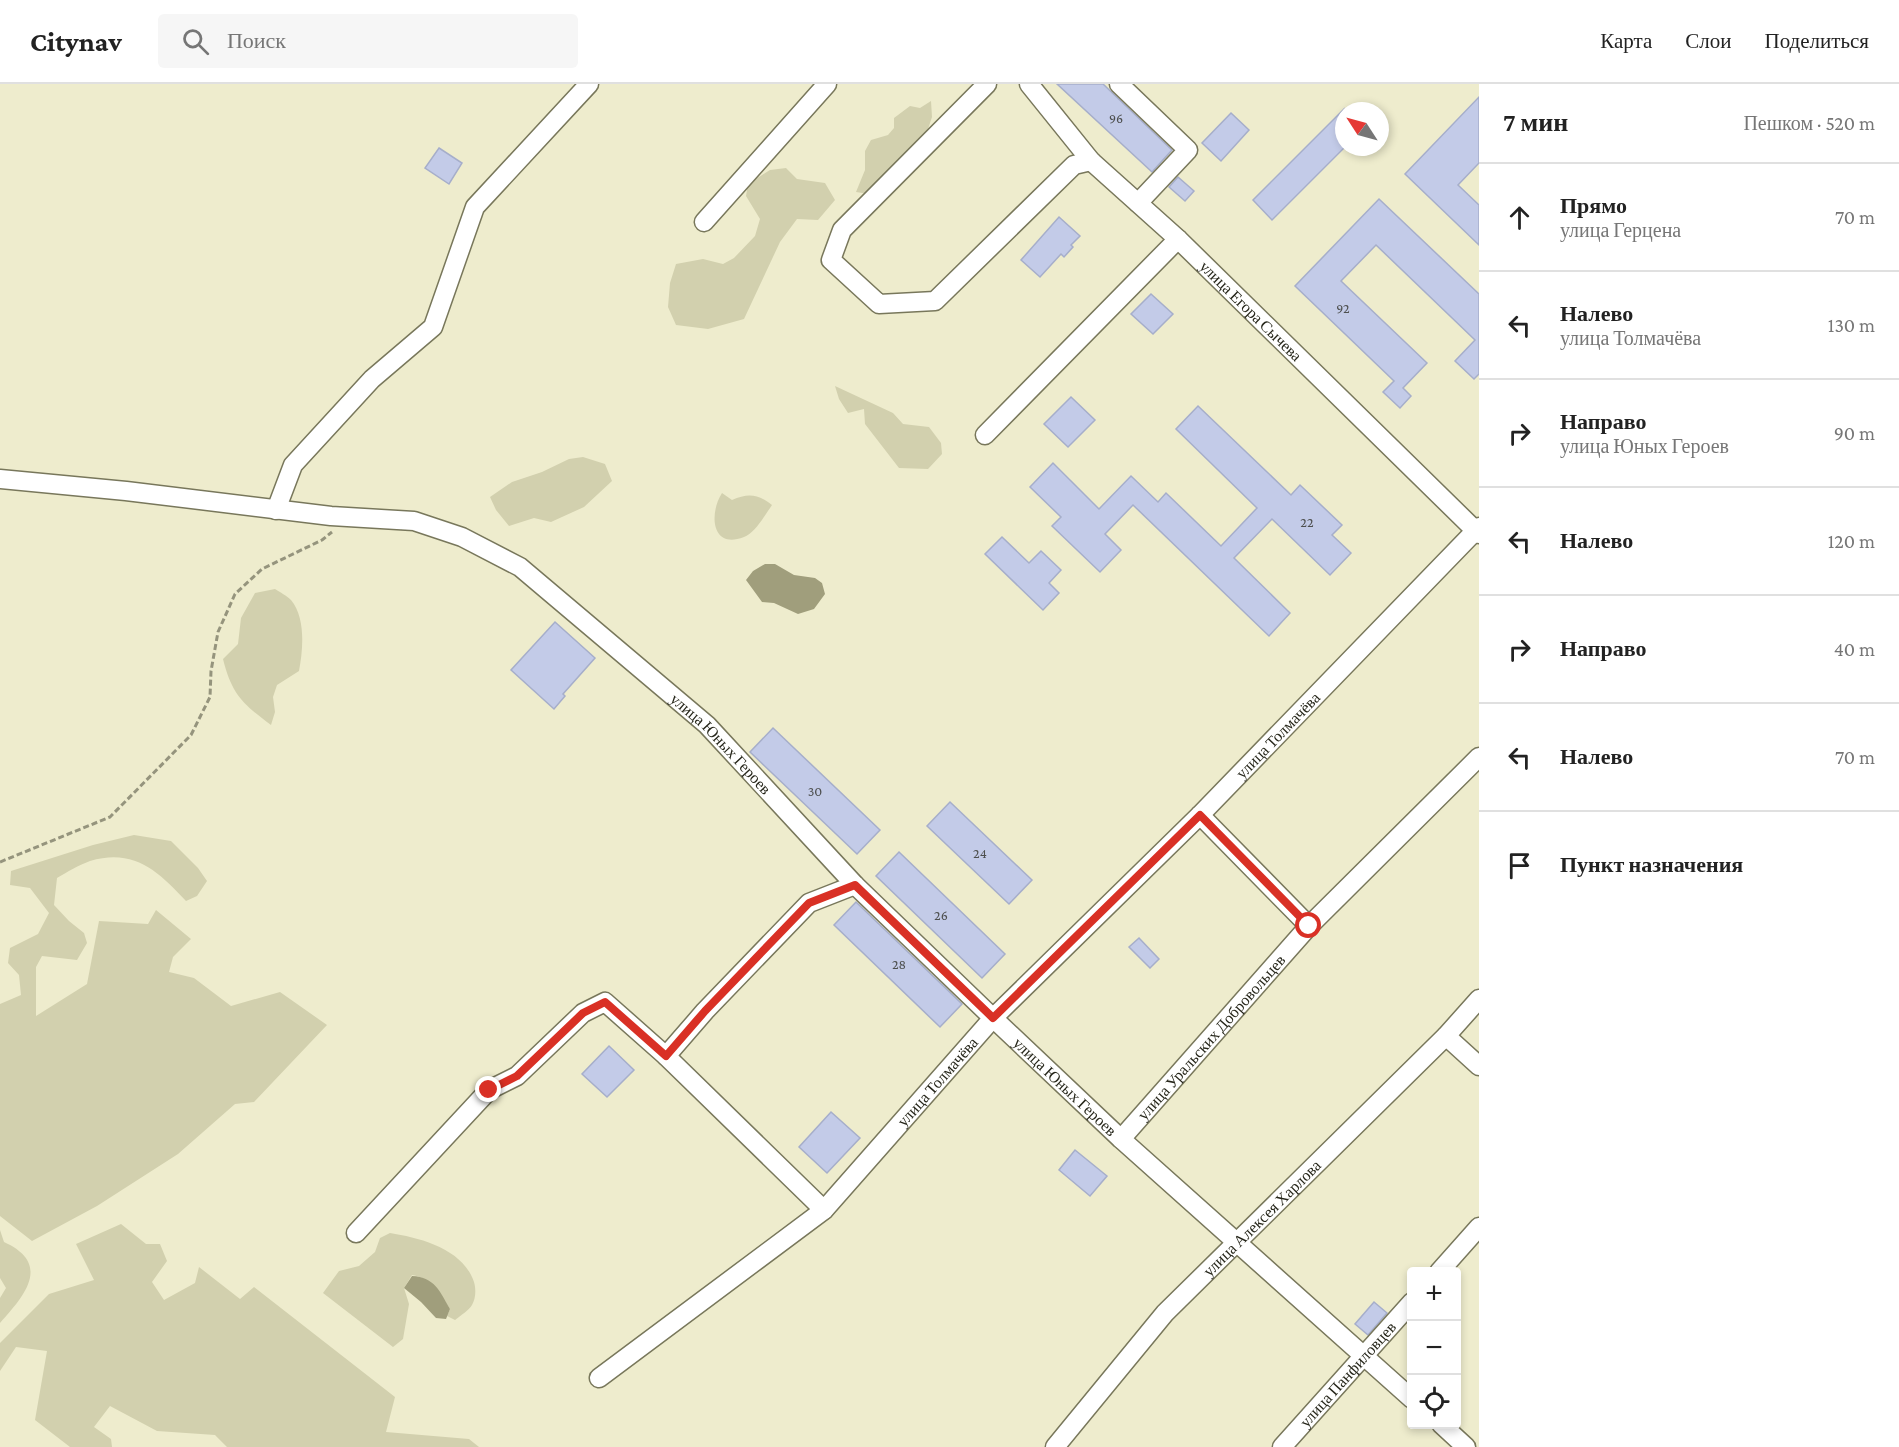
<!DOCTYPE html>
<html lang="ru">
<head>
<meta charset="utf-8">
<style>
  :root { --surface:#fff; --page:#f6f6f6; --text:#222; --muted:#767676; --line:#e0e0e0 }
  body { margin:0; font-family:"Crimson Pro",serif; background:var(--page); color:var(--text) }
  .controls { position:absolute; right:18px; bottom:18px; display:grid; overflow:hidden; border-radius:6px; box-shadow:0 3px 9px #0003 }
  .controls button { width:54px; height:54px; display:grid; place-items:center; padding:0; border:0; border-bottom:2px solid var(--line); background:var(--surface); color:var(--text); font:30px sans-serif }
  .compass { position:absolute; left:1335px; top:18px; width:54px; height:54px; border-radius:50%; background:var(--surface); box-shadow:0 3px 9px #0003; rotate:306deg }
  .stop { position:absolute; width:18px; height:18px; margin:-14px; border:4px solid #d93025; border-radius:50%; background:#fff }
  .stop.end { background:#d93025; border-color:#fff; box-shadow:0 2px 6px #0008 }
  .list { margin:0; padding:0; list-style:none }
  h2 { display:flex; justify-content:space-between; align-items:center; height:78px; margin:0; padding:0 24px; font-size:26px }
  h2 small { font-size:20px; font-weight:400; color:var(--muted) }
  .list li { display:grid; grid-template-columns:39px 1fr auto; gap:18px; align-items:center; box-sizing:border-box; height:108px; padding:0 24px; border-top:2px solid var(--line) }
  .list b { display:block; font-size:22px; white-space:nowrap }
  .list p { margin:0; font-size:20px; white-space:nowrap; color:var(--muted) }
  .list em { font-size:20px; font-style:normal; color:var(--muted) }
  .icon { flex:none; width:33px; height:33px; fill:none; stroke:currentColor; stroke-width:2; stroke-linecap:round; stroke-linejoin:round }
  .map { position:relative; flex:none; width:1479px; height:1363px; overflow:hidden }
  header { display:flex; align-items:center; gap:36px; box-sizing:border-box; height:84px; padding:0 30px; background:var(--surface); border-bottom:2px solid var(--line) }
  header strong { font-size:28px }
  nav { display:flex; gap:33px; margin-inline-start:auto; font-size:21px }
  .search { width:420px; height:54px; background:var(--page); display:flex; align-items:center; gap:15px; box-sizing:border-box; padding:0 21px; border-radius:6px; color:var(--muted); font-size:22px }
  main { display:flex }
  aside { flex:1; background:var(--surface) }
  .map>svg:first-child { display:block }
</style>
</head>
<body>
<header>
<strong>Citynav</strong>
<div class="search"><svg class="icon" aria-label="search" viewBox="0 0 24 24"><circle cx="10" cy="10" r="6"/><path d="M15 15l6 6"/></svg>Поиск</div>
<nav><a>Карта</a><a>Слои</a><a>Поделиться</a></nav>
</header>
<main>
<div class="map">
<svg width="1479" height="1363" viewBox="0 0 1479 1363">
  <rect width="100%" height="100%" fill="#eeeccd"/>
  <!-- green -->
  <g fill="#d2d0ae">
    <polygon points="931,17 932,33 926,51 869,110 856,108 865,86 865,67 871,56 888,51 894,44 894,34 910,22 920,24"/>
    <polygon points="786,84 797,95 825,99 835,116 818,136 797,135 780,158 744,235 708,245 676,241 668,223 670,199 676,180 703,175 723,180 734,174 755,152 760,135 746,112 748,100 770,86"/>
    <polygon points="835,302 893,329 903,340 929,343 941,359 942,370 928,385 899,384 865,340 864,325 848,329 839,315"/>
    <polygon points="583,373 605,380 612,397 584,423 551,438 534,434 509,442 496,426 490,413 512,398 542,388 569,375"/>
    <path d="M722,409L732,416C748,409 758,410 772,421C765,431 755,449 744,453C711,466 709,429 722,409Z"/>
    <path d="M275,505C280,508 287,512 291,516C306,534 303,566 299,587L277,601L273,613L275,628L271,641C243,620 232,611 223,575L238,560L241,534L255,509Z"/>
    <path d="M134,751L171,757L198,784L207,797L197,812L186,817C158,787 134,764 90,777C79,781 67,788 57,794L54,821L69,837L84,849L87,859L77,876L42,872L36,883V932L87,900L99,837L148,840L156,826L191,855L173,873L169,888L194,894L231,922L280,908L327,941L254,1018L235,1020L178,1070L97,1122L32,1157L0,1132V920L21,911L19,891L8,879L10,864L38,850L49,829L30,804L10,801L11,787L93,761Z"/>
    <polygon points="121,1140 146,1160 160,1160 167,1177 152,1198 164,1216 195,1199 199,1183 240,1215 254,1203 395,1313 386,1348 469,1355 479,1363 227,1363 215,1351 157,1347 110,1322 94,1343 111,1355 112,1363 70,1363 35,1336 47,1267 16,1263 0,1287 0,1259 49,1210 94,1196 76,1160"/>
    <path d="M0,1146L4,1158C52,1180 25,1211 0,1239V1214L6,1204L0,1194Z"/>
    <path d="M390,1149C421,1154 463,1165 474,1198C476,1205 476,1214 472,1221C469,1226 460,1232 455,1236L447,1232L450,1225C440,1209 432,1194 412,1191L404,1204L409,1220L403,1255L393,1263L323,1209L339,1187L359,1182L375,1168L380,1154Z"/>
  </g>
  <!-- water -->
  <g fill="#a09e7c">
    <polygon points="765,480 775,480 794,491 815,494 822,499 825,510 814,525 798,530 774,519 762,518 746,496 753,487"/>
    <path d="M412,1192C435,1193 440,1208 450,1225L446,1235L436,1234L421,1218L404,1204Z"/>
  </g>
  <!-- building -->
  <g fill="#c3cbe8" stroke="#a6aeca" stroke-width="1.5">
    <polygon points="1057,0 1103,0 1172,66 1152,88"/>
    <polygon points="1479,13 1479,79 1458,101 1479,121 1479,161 1405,90"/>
    <polygon points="1344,25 1344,64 1272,136 1253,116"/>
    <polygon points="1231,29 1249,46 1221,77 1202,59"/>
    <polygon points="439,64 462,79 449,100 425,84"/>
    <polygon points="1178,93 1194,107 1185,117 1169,103"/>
    <polygon points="1379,115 1479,210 1479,290 1474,295 1455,277 1475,256 1376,161 1341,197 1427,279 1403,304 1411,312 1400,324 1383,308 1394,297 1295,202"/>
    <polygon points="1059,133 1080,152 1071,161 1073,163 1064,173 1061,170 1040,193 1021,176"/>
    <polygon points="1151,210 1173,230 1153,250 1131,230"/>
    <polygon points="1071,313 1095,336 1068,363 1044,340"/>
    <polygon points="1198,322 1291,411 1300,401 1342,441 1332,451 1351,469 1330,491 1272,435 1234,474 1290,529 1269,552 1133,421 1105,450 1121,466 1100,488 1052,442 1061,433 1030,403 1053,379 1099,425 1131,392 1158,418 1166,409 1221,462 1257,424 1176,345"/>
    <polygon points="1002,453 1029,479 1041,467 1061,486 1049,499 1059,509 1043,526 985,470"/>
    <polygon points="555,538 595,574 563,610 565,612 554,625 511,586"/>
    <polygon points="773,644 880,746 857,770 750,668"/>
    <polygon points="950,718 1032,796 1009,820 927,742"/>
    <polygon points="899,768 1005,870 982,894 876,792"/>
    <polygon points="856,818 962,920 940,943 834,841"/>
    <polygon points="1139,854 1159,875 1150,884 1129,863"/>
    <polygon points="609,962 634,986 607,1013 582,990"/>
    <polygon points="831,1028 860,1054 827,1089 799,1063"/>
    <polygon points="1075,1066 1107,1092 1090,1112 1059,1086"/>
    <polygon points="1374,1218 1387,1229 1368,1251 1355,1240"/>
  </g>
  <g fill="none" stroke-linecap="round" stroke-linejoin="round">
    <defs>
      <g id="minor">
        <polyline points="987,0 842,146 831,176 879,220 935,217 1074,81 1091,77"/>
        <path id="s1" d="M1029,0L1091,77L1178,155L1479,450"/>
        <polyline points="1119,0 1188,66 1138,119"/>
        <polyline points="704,138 827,0"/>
        <polyline points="985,351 1178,155"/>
        <path id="s2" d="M0,395L126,407L331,432L414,437L462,453L520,483L707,641L855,801L993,934L1121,1055L1412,1315"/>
        <polyline points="276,426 293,381 372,295 433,243 475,123 589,0"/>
        <polyline points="1200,731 1309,842"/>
        <polyline points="1446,952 1479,982"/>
        <polyline points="666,972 705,927 809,819 855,801"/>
        <path id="s3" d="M1121,1055L1309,842L1479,673"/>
        <polyline points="356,1149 489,1006 517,992 583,929 605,918 666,972 824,1126"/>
        <polyline points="1439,1188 1479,1143"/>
        <path id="s4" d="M599,1294L824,1126L993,934L1200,731L1479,443"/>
        <polyline points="1441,1340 1466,1363"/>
        <path id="s5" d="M1055,1363L1165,1229L1446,952L1479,915"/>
        <path id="s6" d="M1282,1363L1412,1218"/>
      </g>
    </defs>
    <!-- minor casing -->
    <use href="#minor" stroke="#78775b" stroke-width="21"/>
    <!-- path -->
    <polyline stroke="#95947d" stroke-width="3" stroke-dasharray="6 3" stroke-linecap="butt" points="0,778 110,733 191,651 210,613 211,587 218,548 235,510 262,485 322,456 332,448"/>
    <!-- minor -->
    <use href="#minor" stroke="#fff" stroke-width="18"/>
  </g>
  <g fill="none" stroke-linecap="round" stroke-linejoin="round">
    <!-- route -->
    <polyline stroke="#d93025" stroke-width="8" points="489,1006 517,992 583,929 605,918 666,972 705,927 809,819 855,801 993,934 1200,731 1309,842"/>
  </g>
  <g text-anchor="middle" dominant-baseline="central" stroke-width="4.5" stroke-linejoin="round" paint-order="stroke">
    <!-- number labels -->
    <g font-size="14" fill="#4d4f4e">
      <text x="1116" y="34">96</text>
      <text x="1343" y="224">92</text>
      <text x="1307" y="438">22</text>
      <text x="815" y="707">30</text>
      <text x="980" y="769">24</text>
      <text x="941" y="831">26</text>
      <text x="899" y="880">28</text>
    </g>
    <!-- street labels -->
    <g font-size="16" fill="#26261a" stroke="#fff">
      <text stroke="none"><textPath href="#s1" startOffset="318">улица Егора Сычева</textPath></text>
      <text stroke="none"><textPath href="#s4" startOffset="938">улица Толмачёва</textPath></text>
      <text stroke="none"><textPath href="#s2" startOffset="800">улица Юных Героев</textPath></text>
      <text stroke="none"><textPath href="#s3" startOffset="136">улица Уральских Добровольцев</textPath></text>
      <text stroke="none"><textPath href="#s4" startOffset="452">улица Толмачёва</textPath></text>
      <text stroke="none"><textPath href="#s2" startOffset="1286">улица Юных Героев</textPath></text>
      <text stroke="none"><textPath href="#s5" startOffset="309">улица Алексея Харлова</textPath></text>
      <text stroke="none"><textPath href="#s6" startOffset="98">улица Панфиловцев</textPath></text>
    </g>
  </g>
</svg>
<div class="controls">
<button>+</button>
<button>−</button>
<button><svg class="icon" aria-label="locate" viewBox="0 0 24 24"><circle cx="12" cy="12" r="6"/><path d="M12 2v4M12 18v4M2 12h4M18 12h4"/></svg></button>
</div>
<svg class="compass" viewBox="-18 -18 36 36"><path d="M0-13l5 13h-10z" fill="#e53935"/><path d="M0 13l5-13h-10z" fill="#767676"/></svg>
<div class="stop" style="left:1309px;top:842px"></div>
<div class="stop end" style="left:489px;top:1006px"></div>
</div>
<aside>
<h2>7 мин<small>Пешком · 520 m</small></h2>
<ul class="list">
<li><svg class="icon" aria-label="ahead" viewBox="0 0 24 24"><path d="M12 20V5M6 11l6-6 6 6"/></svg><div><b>Прямо</b><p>улица Герцена</p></div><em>70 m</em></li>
<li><svg class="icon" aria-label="left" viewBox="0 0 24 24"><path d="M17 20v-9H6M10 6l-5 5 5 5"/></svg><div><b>Налево</b><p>улица Толмачёва</p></div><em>130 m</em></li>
<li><svg class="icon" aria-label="right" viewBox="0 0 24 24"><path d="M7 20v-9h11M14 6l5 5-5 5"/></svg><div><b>Направо</b><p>улица Юных Героев</p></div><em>90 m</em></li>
<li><svg class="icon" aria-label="left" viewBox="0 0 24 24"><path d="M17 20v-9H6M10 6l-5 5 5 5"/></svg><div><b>Налево</b></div><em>120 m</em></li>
<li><svg class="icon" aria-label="right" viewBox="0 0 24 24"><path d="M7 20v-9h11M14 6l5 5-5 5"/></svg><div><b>Направо</b></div><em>40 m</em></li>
<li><svg class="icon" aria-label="left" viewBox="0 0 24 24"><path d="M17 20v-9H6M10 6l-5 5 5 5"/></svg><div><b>Налево</b></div><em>70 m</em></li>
<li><svg class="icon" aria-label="arrive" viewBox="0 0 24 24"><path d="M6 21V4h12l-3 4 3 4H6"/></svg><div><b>Пункт назначения</b></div></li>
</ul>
</aside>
</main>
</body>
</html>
